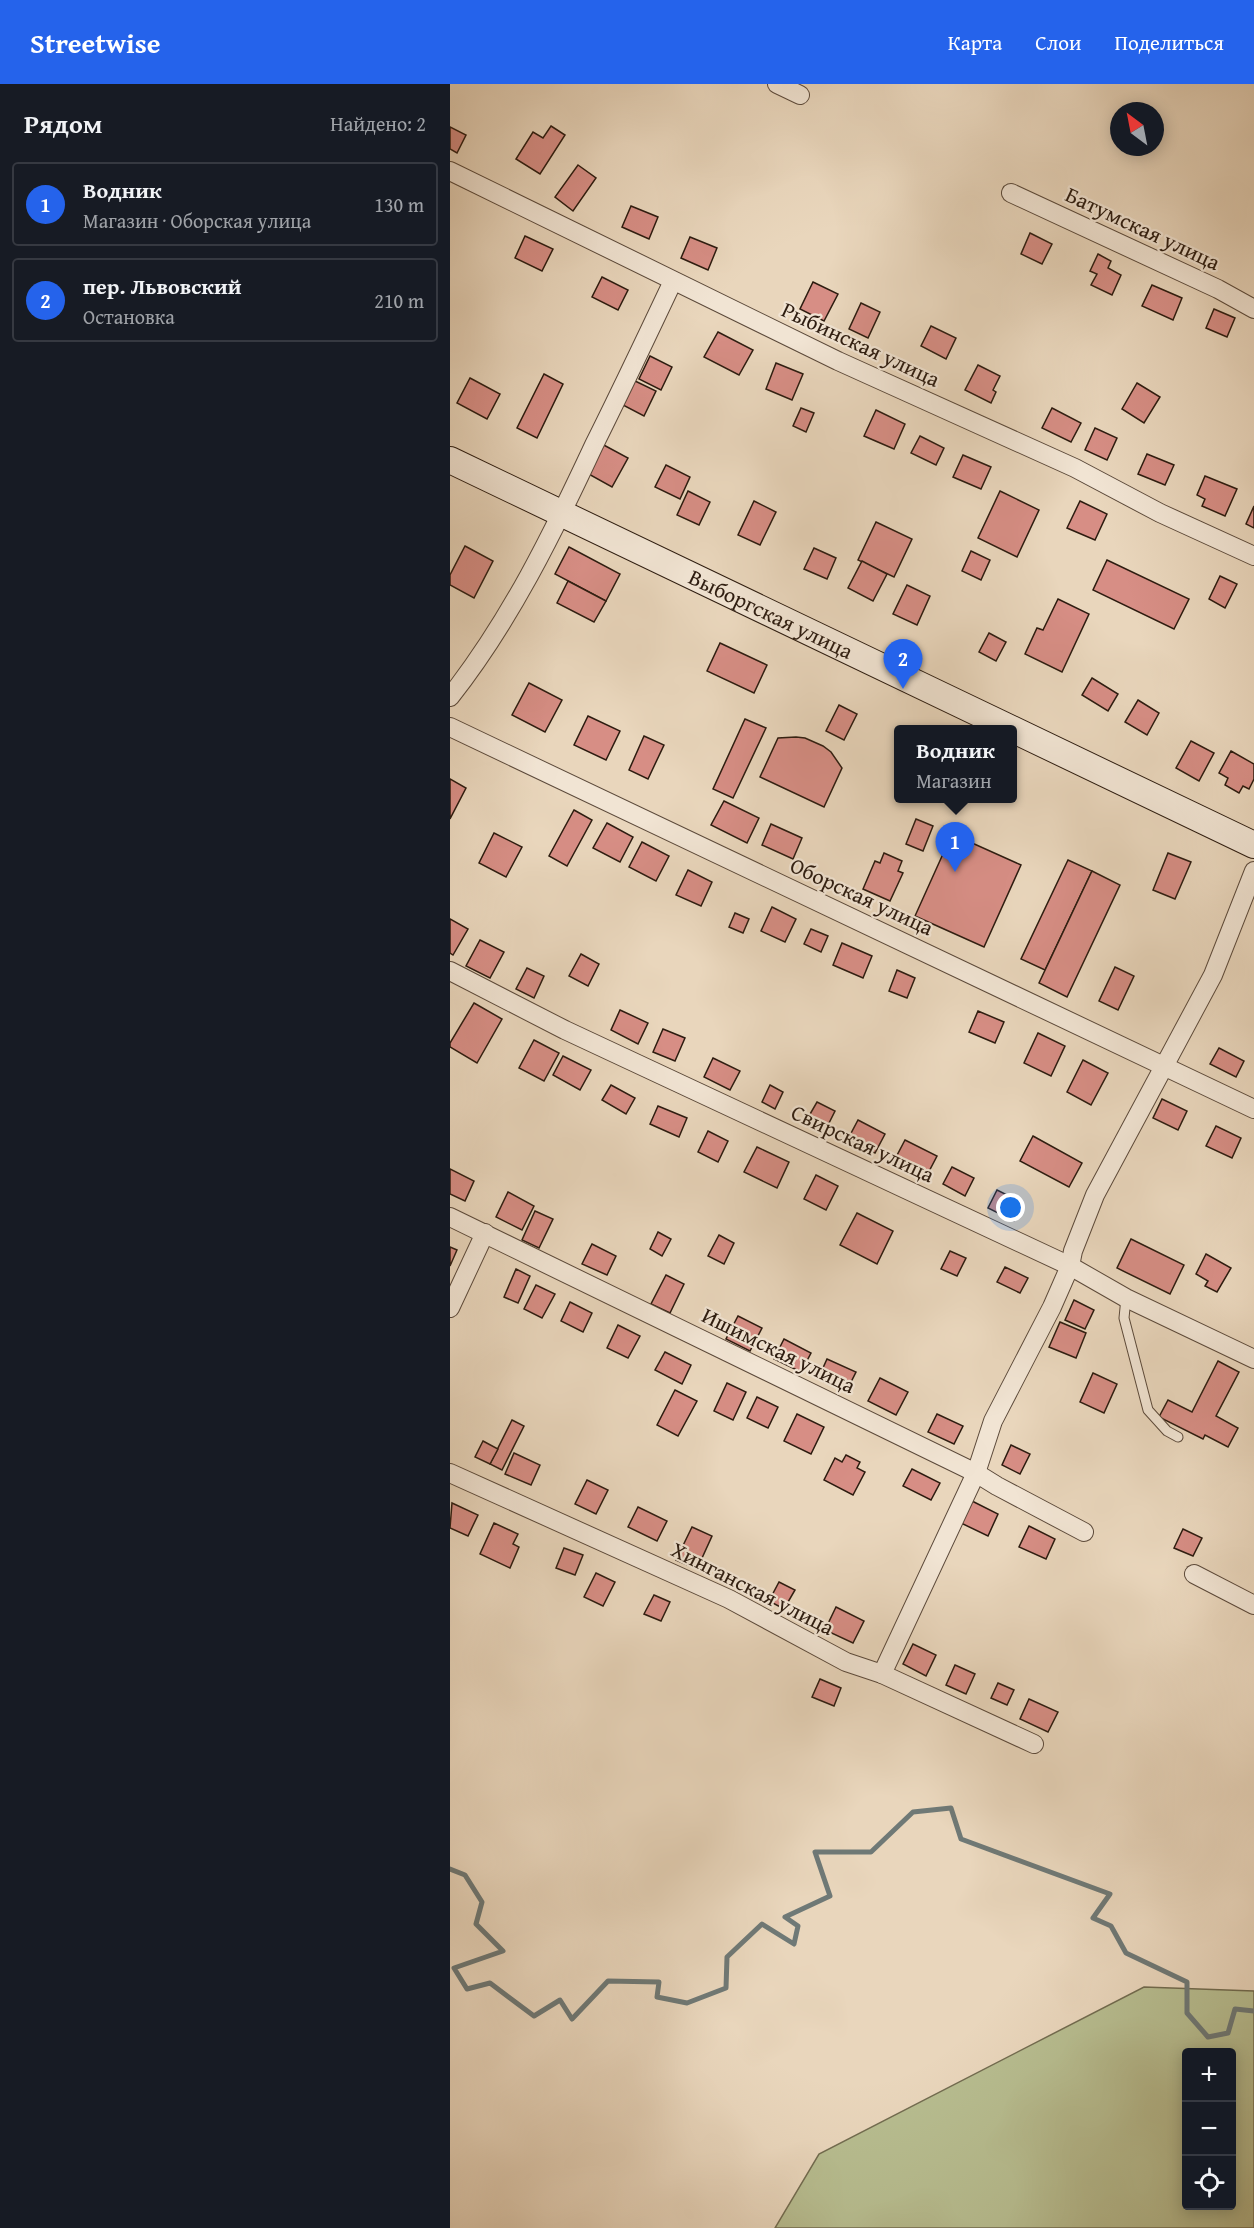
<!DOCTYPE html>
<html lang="ru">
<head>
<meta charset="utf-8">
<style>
  :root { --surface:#171b24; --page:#242831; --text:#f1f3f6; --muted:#9ea1a6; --line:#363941; --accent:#2563eb }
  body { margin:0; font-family:"Gentium Book Plus",serif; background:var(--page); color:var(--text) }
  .controls { position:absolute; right:18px; bottom:18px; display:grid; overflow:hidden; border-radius:6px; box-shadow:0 3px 15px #0003 }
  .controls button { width:54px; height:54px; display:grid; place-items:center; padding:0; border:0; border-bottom:2px solid var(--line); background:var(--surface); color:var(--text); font:30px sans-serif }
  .compass { position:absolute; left:660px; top:18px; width:54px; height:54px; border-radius:50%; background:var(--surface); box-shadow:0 3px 15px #0003; rotate:328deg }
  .you { position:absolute; left:561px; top:1124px; width:21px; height:21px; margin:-15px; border:4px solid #fff; border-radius:50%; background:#1a73e8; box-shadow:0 0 0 9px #1a73e833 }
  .badge { display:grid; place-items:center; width:39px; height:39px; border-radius:50%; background:var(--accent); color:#fff; font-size:20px; font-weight:700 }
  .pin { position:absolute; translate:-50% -50px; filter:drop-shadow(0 2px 3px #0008) }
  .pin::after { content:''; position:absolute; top:32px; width:21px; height:18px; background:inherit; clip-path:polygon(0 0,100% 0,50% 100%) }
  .popup { position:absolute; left:444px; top:641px; width:123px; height:78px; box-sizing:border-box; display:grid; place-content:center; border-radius:6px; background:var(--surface); filter:drop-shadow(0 2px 4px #0005); font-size:20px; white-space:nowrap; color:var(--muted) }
  .popup b { font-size:22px; color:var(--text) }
  .popup::after { content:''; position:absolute; left:50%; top:100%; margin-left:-12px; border:12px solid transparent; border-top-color:var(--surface) }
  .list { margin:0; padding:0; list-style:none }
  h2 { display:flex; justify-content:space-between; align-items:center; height:78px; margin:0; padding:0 24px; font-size:26px }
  h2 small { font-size:20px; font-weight:400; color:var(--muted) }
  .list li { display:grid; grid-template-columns:39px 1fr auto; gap:18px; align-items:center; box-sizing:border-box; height:84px; margin:0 12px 12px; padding:0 12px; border:2px solid var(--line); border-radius:6px }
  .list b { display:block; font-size:22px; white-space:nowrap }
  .list p { margin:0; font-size:20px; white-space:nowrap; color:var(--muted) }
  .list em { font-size:20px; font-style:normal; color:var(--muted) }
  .icon { flex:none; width:33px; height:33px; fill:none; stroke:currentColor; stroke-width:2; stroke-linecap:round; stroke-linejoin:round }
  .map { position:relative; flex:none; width:804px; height:2144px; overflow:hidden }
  header { display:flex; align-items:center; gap:36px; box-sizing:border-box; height:84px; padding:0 30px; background:var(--accent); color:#fff }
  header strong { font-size:28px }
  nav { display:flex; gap:33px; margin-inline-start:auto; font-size:21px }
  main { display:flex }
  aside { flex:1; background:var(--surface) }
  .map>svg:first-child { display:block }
</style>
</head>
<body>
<header>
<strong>Streetwise</strong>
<nav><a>Карта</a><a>Слои</a><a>Поделиться</a></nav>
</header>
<main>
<aside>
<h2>Рядом<small>Найдено: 2</small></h2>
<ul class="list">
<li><span class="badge">1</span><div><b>Водник</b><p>Магазин · Оборская улица</p></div><em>130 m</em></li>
<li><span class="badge">2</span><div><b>пер. Львовский</b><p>Остановка</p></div><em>210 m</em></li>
</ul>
</aside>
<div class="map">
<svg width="804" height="2144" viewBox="0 0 804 2144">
  <rect width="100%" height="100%" fill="#e9d6bc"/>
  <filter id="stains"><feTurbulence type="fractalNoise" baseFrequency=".00333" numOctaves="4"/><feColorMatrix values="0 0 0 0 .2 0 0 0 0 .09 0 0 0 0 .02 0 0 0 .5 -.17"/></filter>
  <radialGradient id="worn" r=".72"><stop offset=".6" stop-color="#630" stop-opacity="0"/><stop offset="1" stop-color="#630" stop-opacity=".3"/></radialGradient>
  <!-- green -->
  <path fill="#b7bd90" stroke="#726c50" stroke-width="1.5" fill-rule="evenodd" d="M694,1903L804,1907V2144H325L369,2070ZM736,1968H782V2122H736Z"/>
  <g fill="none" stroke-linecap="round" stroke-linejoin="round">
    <!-- stream -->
    <polyline stroke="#6f7976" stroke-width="5" points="0,1785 15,1791 32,1818 26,1840 53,1867 4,1884 17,1905 40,1899 84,1932 110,1916 122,1935 158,1897 209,1898 207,1913 237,1919 276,1904 277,1873 312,1840 344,1860 348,1842 335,1833 380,1812 365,1768 421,1768 463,1728 501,1724 511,1755 660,1810 643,1834 661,1842 676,1869 737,1898 737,1929 758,1953 778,1949 785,1925 804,1927"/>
  </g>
  <!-- building -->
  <g fill="#d78e85" stroke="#2d1c10" stroke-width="1.5">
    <polygon points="101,42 115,51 90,90 66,75 83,48 93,54"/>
    <polygon points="0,43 16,51 7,69 0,65"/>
    <polygon points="128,81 146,94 123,127 105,113"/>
    <polygon points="181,122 208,133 199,155 172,143"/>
    <polygon points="580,149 602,160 592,180 571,170"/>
    <polygon points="75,152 103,165 92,187 65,174"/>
    <polygon points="240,153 267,164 258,186 231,174"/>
    <polygon points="648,170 661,177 658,184 671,191 662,211 641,201 647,190 640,187"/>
    <polygon points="152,193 178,206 168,226 142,213"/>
    <polygon points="363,198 388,210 374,237 350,225"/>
    <polygon points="702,201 732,214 723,236 692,222"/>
    <polygon points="411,219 430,228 418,254 399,245"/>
    <polygon points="764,225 785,234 777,253 756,244"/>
    <polygon points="481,242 506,254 496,275 471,262"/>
    <polygon points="268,248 303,266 289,291 254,273"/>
    <polygon points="200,272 222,283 211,306 189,295"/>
    <polygon points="326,279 353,290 342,316 316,305"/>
    <polygon points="528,281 550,292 543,306 546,308 541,319 515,306"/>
    <polygon points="94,290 113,300 87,354 67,344"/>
    <polygon points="20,294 50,310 37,335 7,319"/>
    <polygon points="183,296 206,307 194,332 171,320"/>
    <polygon points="687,299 710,313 694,339 672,325"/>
    <polygon points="351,324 364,329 356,348 343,342"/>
    <polygon points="602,324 631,339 621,358 592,344"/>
    <polygon points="426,326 455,340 444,365 414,352"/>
    <polygon points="645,344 667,354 657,376 635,366"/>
    <polygon points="470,352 494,364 486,381 461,369"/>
    <polygon points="150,359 178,374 162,403 135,388"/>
    <polygon points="697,370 724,381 715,401 688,390"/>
    <polygon points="513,371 541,383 531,405 503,393"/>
    <polygon points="216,381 240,393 230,415 205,403"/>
    <polygon points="755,392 787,405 775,432 752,422 755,415 747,411"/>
    <polygon points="238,407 260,418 249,441 227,431"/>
    <polygon points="550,407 589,426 567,473 528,454"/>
    <polygon points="304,417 326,428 310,461 288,451"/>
    <polygon points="630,417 657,430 645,456 617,444"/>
    <polygon points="804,422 804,444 796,440"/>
    <polygon points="426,438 462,455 444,493 408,476"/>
    <polygon points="15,462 43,477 24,514 0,501 0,491"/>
    <polygon points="119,463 170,490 156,517 105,490"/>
    <polygon points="364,464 386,474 377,495 354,485"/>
    <polygon points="521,467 540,476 531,496 512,487"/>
    <polygon points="657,476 739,515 724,545 643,506"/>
    <polygon points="412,477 437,490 423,517 398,504"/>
    <polygon points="770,492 787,500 775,524 759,515"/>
    <polygon points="118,497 156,517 144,538 107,519"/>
    <polygon points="457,501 480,512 467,541 443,530"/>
    <polygon points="608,515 639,530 612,588 575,570 587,544 593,546"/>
    <polygon points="539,549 556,558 546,577 529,568"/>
    <polygon points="270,559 317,581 304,609 257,587"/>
    <polygon points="642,594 668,610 658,627 632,611"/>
    <polygon points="79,599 112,616 95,648 62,631"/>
    <polygon points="688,616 709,629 697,651 675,638"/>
    <polygon points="389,621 407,630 394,656 376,647"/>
    <polygon points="138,632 170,647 156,676 124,661"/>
    <polygon points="295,635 316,644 283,714 263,705"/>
    <polygon points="194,652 214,661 198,695 179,686"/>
    <polygon points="346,653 355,654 373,662 381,668 392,684 374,723 310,693 328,654"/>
    <polygon points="741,657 764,669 749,697 726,684"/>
    <polygon points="781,667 804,680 804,695 799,705 793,702 789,709 775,701 778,694 769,689"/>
    <polygon points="0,695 16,704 0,735"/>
    <polygon points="274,717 309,734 297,759 261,741"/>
    <polygon points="124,726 142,736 117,782 99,772"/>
    <polygon points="466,735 483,742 473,767 456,760"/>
    <polygon points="157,739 183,753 170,778 143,764"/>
    <polygon points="321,740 352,754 343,775 312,761"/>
    <polygon points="44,749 72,763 56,793 29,779"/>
    <polygon points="502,750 571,781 534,863 465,832"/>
    <polygon points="192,758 219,772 206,797 179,783"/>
    <polygon points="434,769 452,777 448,787 453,789 440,817 413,805 425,777 430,779"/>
    <polygon points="718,769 741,778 725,815 703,806"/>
    <polygon points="618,776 642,787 595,886 571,875"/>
    <polygon points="238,786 262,798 251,822 226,811"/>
    <polygon points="642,787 670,801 617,913 589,899"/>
    <polygon points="322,823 346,835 335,858 311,847"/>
    <polygon points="285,829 299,835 293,849 279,843"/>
    <polygon points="0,835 18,845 3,871 0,869"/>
    <polygon points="361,845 378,852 371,868 354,860"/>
    <polygon points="30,856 54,868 40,894 16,882"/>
    <polygon points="392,859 422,872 413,894 383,881"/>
    <polygon points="131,870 149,880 138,902 119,892"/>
    <polygon points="665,883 684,892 668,926 649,917"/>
    <polygon points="77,884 94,892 84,914 66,905"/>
    <polygon points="447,886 465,894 457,914 439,907"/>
    <polygon points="24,919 52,935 27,979 0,963 0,959"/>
    <polygon points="170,926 198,939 188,960 161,946"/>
    <polygon points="528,927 554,938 545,959 519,948"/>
    <polygon points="213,945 235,954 225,977 203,968"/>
    <polygon points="588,949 615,962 601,992 574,979"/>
    <polygon points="84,956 109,969 94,997 69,984"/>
    <polygon points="769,964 794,977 786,993 760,980"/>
    <polygon points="113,972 141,986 130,1006 103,991"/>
    <polygon points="263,974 290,987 280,1006 254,993"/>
    <polygon points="633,976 658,989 641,1021 617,1008"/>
    <polygon points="161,1001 185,1014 176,1030 152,1016"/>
    <polygon points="320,1001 333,1008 325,1025 312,1018"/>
    <polygon points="712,1015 737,1027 728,1046 703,1034"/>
    <polygon points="367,1018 385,1027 375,1047 356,1037"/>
    <polygon points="208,1022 237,1034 229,1053 200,1040"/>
    <polygon points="408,1036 435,1050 425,1069 398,1055"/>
    <polygon points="766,1042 791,1054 782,1074 756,1062"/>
    <polygon points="258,1047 278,1057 268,1078 248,1068"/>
    <polygon points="583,1052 632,1079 619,1103 570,1077"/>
    <polygon points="455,1056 487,1072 475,1095 443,1079"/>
    <polygon points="307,1063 339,1078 327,1104 294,1088"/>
    <polygon points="502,1083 524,1094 515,1112 493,1100"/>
    <polygon points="0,1085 24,1097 15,1117 0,1110"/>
    <polygon points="366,1091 388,1102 376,1126 354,1115"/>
    <polygon points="547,1106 573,1119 564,1137 538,1124"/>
    <polygon points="58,1108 84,1122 72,1146 46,1133"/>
    <polygon points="85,1127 103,1135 89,1164 72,1156"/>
    <polygon points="407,1129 443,1147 427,1180 390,1161"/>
    <polygon points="208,1148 221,1155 212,1172 200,1165"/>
    <polygon points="269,1151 284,1159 274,1180 258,1172"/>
    <polygon points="681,1155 734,1181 720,1210 667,1184"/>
    <polygon points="142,1160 166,1172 157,1191 132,1180"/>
    <polygon points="0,1163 7,1166 0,1182"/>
    <polygon points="500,1167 516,1174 507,1192 491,1185"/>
    <polygon points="756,1170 781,1184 767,1208 755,1202 758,1197 746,1190"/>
    <polygon points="555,1183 578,1194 570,1209 547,1198"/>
    <polygon points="66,1185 80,1192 68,1219 54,1213"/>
    <polygon points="216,1191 234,1200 220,1229 201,1220"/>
    <polygon points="86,1201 105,1210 92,1234 74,1225"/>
    <polygon points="624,1216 644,1226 635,1245 615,1236"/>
    <polygon points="120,1218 142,1229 133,1248 111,1237"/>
    <polygon points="288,1232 312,1244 300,1267 276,1255"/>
    <polygon points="610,1238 636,1249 626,1274 599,1263"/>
    <polygon points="168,1241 190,1252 178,1274 157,1264"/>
    <polygon points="334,1255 361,1269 351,1288 324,1275"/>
    <polygon points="215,1268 241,1281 232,1300 205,1286"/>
    <polygon points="377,1275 406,1288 396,1308 368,1295"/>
    <polygon points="768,1277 789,1288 766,1332 788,1344 778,1363 755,1351 753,1355 709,1333 718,1316 742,1328"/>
    <polygon points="643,1289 667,1300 654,1329 630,1318"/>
    <polygon points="430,1294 458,1308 446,1331 418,1317"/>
    <polygon points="277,1299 296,1308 283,1336 264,1327"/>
    <polygon points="225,1306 247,1317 228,1352 207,1341"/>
    <polygon points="307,1313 328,1323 318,1344 297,1334"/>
    <polygon points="347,1330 374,1343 361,1370 334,1357"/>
    <polygon points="487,1330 513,1342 504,1360 478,1348"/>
    <polygon points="62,1336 74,1342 52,1386 40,1380"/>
    <polygon points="33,1357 48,1365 40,1380 25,1373"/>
    <polygon points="561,1361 580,1370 570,1390 552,1381"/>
    <polygon points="64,1369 90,1381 81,1401 55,1390"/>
    <polygon points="396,1371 410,1378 407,1384 415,1388 403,1411 374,1396 385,1374 392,1378"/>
    <polygon points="462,1385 490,1399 481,1416 453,1402"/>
    <polygon points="137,1396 158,1406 146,1430 125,1420"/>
    <polygon points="522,1417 548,1430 538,1452 511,1439"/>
    <polygon points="2,1419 28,1431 18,1452 0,1444"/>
    <polygon points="188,1423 217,1437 207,1457 178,1443"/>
    <polygon points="44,1439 68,1450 63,1460 69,1463 60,1484 30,1470"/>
    <polygon points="579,1442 605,1455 596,1475 569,1463"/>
    <polygon points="242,1443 262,1452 247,1485 226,1476"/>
    <polygon points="733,1445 752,1454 743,1472 724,1464"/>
    <polygon points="114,1464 133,1471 125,1491 106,1484"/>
    <polygon points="146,1489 165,1498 153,1522 134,1513"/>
    <polygon points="329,1498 345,1506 334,1525 319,1517"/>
    <polygon points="204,1511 220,1518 211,1537 194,1530"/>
    <polygon points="386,1523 414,1537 403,1559 375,1546"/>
    <polygon points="463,1560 486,1571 476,1592 453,1580"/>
    <polygon points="505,1581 525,1590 516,1610 496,1601"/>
    <polygon points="370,1595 391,1604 384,1622 362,1613"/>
    <polygon points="548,1599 564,1606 557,1621 541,1614"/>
    <polygon points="579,1615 608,1628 598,1648 570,1635"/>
  </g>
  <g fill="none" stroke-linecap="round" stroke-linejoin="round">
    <defs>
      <polyline id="lane" points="676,1214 674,1234 698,1326 717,1347 728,1353"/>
      <g id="street">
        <polyline points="327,0 350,11"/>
        <polyline points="0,87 388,277 625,384 710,429 804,472"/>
        <polyline points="561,109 768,205 804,225"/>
        <path d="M0,613C60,537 103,449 144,361C171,307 197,252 223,197"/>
        <polyline points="0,643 804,1025"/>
        <polyline points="0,887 115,946 620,1182 676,1214 804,1275"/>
        <polyline points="0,1133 526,1389 547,1402 634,1448"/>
        <polyline points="0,1224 35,1149"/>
        <polyline points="0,1389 279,1515 396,1578 432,1590 584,1660"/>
        <polyline points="744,1490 804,1521"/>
        <polyline points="432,1590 526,1389 543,1337 602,1223 620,1182 623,1167 645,1111 763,891 804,787"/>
      </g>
      <g id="secondary">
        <path id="s1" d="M0,376L804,761"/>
      </g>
    </defs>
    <!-- lane casing -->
    <use href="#lane" stroke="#5c4a3b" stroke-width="11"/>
    <!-- street casing -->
    <use href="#street" stroke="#5c4a3b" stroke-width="20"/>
    <!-- secondary casing -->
    <use href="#secondary" stroke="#2d1c10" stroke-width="28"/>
    <!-- lane -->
    <use href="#lane" stroke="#f1e4d3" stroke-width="9"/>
    <!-- street -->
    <use href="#street" stroke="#f1e4d3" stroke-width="18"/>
    <!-- secondary -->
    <use href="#secondary" stroke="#f1e4d3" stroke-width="26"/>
  </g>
  <g text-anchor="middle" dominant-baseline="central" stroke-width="4.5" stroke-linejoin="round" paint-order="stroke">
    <!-- street labels -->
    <g font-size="22" fill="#2d1c10" stroke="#f1e4d3">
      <text transform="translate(693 144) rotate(25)">Батумская улица</text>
      <text transform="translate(411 260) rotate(25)">Рыбинская улица</text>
      <text stroke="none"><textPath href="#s1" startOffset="356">Выборгская улица</textPath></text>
      <text transform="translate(412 812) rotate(25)">Оборская улица</text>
      <text transform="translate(413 1059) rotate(25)">Свирская улица</text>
      <text transform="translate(329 1266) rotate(26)">Ишимская улица</text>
      <text transform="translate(303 1504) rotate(27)">Хинганская улица</text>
    </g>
  </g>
  <rect width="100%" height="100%" filter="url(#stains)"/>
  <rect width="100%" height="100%" fill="url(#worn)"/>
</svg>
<div class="controls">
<button>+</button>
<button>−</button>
<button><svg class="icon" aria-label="locate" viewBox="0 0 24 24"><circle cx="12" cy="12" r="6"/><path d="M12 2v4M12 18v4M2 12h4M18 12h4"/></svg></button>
</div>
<svg class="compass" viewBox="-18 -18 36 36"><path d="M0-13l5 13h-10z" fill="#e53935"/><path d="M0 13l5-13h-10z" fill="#9ea1a6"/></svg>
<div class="you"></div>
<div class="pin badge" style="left:505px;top:788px">1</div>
<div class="popup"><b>Водник</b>Магазин</div>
<div class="pin badge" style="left:453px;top:605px">2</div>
</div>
</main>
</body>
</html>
